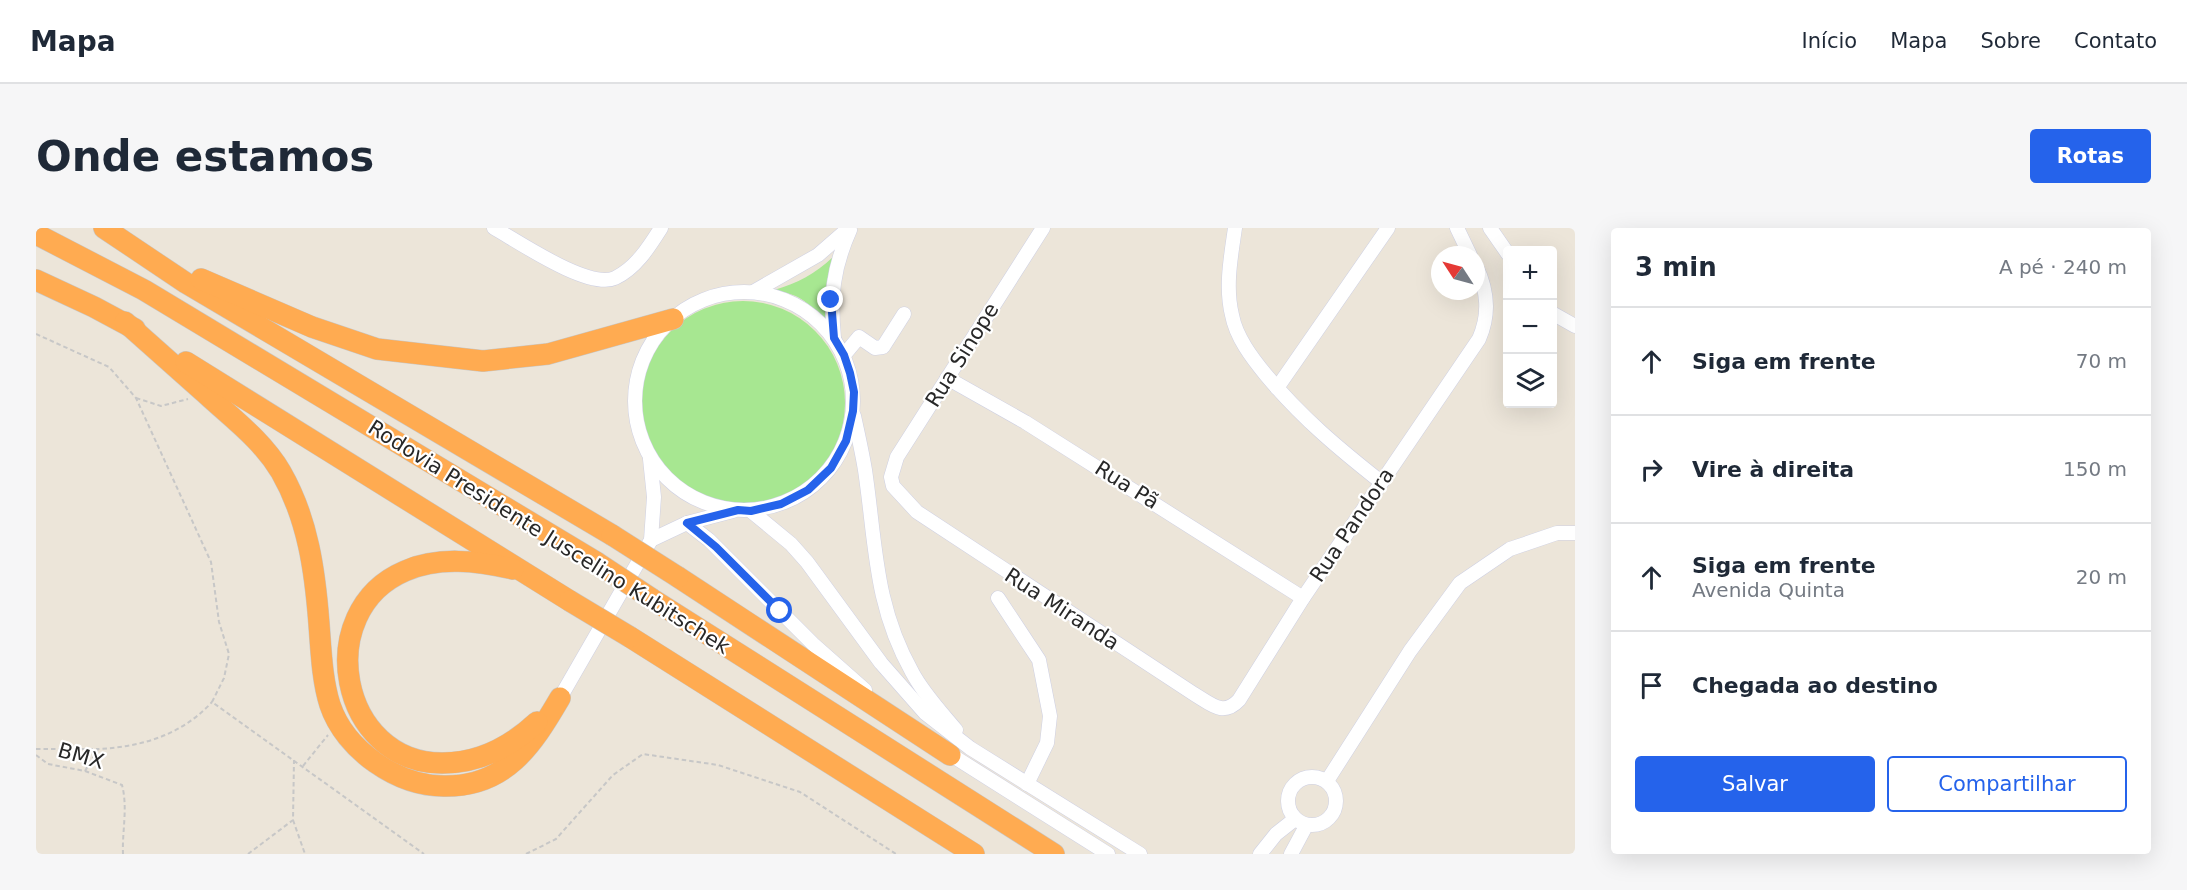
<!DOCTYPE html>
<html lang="pt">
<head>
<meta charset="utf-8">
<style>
  :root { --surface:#fff; --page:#f6f6f7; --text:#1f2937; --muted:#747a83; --line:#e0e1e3; --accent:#2563eb }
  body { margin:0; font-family:"DejaVu Sans",sans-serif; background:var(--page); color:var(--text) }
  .controls { position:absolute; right:18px; top:18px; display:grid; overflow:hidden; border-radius:6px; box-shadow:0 6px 24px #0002 }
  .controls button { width:54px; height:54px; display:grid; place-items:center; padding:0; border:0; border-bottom:2px solid var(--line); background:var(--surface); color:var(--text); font:30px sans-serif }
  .compass { position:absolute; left:1395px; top:18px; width:54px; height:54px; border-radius:50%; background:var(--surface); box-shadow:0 6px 24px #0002; rotate:306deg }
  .stop { position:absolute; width:18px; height:18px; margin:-14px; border:4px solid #2563eb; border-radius:50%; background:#fff }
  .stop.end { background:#2563eb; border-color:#fff; box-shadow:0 2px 6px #0008 }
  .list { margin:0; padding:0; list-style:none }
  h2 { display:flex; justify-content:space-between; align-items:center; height:78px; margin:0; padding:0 24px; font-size:26px }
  h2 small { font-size:20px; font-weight:400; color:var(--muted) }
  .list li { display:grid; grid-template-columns:39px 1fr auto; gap:18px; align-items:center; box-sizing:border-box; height:108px; padding:0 24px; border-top:2px solid var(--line) }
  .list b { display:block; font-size:22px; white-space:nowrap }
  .list p { margin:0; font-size:20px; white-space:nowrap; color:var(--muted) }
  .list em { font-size:20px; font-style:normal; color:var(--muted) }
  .actions { display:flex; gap:12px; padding:18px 24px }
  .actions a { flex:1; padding:14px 0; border:2px solid var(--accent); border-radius:6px; text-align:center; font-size:21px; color:var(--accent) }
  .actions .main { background:var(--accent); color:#fff }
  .icon { flex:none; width:33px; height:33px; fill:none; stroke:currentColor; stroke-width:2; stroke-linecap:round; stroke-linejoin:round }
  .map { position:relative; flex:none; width:1539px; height:626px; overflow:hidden; border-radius:6px }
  header { display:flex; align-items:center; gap:36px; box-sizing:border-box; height:84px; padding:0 30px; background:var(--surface); border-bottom:2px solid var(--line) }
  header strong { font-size:28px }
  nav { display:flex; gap:33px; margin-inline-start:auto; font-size:21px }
  .intro { display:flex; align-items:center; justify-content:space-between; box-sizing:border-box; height:144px; padding:0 36px }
  h1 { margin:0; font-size:42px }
  .button { padding:15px 27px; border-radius:6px; background:var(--accent); color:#fff; font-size:21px; font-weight:700 }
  main { display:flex; gap:36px; padding:0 36px }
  aside { flex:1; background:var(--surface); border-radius:6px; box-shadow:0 6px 24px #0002 }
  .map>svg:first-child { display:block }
</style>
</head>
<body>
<header>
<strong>Mapa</strong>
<nav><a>Início</a><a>Mapa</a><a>Sobre</a><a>Contato</a></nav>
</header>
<div class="intro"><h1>Onde estamos</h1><a class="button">Rotas</a></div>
<main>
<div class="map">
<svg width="1539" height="626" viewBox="0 0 1539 626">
  <rect width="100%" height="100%" fill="#ece5d9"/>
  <!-- green -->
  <g fill="#a7e791">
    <path d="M797,29L787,70L791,96C771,74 768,68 738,62C762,55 779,46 797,29Z"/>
    <circle cx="707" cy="175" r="102"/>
  </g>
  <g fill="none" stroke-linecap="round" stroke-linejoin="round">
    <defs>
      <g id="minor">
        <path d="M458,0C483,14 553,62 579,50C600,40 613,19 625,0"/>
        <path d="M1007,0L861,229L855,249L857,258L881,284L1158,466C1175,476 1187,489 1203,472L1267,370L1443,111C1454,86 1452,63 1440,38"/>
        <path d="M1199,0C1195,28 1189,59 1196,87C1200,109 1216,130 1230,147C1266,190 1302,220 1345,254"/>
        <polyline points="1421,0 1434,27"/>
        <polyline points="1454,0 1472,26"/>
        <polyline points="717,64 782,27 813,0"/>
        <circle cx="708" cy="173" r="109"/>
        <polyline points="1516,85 1539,98"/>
        <path d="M798,110C794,68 797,40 814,2"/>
        <polyline points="808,127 823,109 839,120 847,119 868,86"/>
        <polyline points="911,150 989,194 1267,370"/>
        <polyline points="1241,160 1352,0"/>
        <path d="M818,188C822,206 826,224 829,242C840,316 838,376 876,444C887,465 905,484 920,502"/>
        <polyline points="715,283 755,316 771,334 845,435 889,485 934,520 1104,626"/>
        <polyline points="651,295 673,312 777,416 829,462"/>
        <polyline points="615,312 651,295 697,283"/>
        <polyline points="962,370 1003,432 1014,488 1011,515 991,556"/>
        <polyline points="524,470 615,312 618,269 614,231"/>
        <polyline points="909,523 1072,626"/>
        <circle cx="1276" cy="573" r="24"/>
        <polyline points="1291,553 1374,423 1424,355 1474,321 1521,305 1539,305"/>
        <polyline points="1224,626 1240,606 1259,591"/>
        <polyline points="1255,626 1270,598"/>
      </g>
      <g id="highway">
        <polyline points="68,0 150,55 576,307"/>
        <polyline points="0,6 108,62 560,334"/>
        <polyline points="165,51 276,99 341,121 447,133 512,126 637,91"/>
        <polyline points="0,52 58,79 99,101"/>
        <path d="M89,94C116,118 143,142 170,166C197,191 226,212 245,244C272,291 279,343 283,396C285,422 286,452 294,477C309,522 362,559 410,558C470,558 496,518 524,470"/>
        <polyline points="150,134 534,373"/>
        <path d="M477,341C441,333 403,328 369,343C275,383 303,536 407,535C444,535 474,519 501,494"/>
        <polyline points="642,349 914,527"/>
        <polyline points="616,371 1018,626"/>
        <polyline points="594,409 938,626"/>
      </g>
    </defs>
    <!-- minor casing -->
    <use href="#minor" stroke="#ced0e3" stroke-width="15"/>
    <!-- highway casing -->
    <use href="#highway" stroke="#c7c7c7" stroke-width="22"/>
    <!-- path -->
    <g stroke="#c7c7c7" stroke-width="2" stroke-dasharray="4.5 3" stroke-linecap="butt">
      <polyline points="0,106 73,139 100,170 175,334 183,394 193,426 188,450 176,474 388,626"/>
      <polyline points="100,170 125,178 152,171"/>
      <polyline points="0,521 62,521"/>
      <path d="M0,527L12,536L49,543L86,557C92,580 86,603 87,626"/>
      <polyline points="267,538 292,507"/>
      <path d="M49,543L62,521C105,519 146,507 176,474"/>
      <polyline points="257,592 269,626"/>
      <polyline points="212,626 257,592 258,532"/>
      <polyline points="490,626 520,611 577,547 607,526 682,537 764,564 860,626"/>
    </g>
    <!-- minor -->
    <use href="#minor" stroke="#fff" stroke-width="14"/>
    <!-- highway -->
    <use href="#highway" stroke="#ffab51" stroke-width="21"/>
    <defs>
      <g id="highway-bridge">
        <polyline points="576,307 642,349"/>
        <polyline points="560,334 616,371"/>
        <polyline points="534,373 594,409"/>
      </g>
    </defs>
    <!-- highway-bridge casing -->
    <use href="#highway-bridge" stroke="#c7c7c7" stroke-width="22" stroke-linecap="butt"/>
    <!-- highway-bridge -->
    <use href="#highway-bridge" stroke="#ffab51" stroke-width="21"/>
  </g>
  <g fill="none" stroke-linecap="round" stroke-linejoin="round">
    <!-- route -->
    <polyline stroke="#2563eb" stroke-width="8" points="744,383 680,319 651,295 702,282 715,283 745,276 772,262 795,240 810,213 817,183 818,164 814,145 808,127 798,110 795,72"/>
  </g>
  <g text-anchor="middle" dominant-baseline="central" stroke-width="4.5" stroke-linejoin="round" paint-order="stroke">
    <!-- street labels -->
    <g font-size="21" fill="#282828" stroke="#fff">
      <text transform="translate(926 127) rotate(-58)">Rua Sinope</text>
      <text transform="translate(1091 257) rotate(32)">Rua Pã</text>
      <text transform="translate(1316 297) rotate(-56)">Rua Pandora</text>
      <text transform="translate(513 309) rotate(32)">Rodovia Presidente Juscelino Kubitschek</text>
      <text transform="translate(1026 381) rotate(33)">Rua Miranda</text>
      <text transform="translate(45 528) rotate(16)">BMX</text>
    </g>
  </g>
</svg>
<div class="controls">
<button>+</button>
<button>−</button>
<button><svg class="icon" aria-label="layers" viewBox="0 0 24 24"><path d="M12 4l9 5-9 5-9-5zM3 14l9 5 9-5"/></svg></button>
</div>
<svg class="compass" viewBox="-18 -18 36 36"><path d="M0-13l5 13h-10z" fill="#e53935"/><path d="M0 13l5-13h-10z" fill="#747a83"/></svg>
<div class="stop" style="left:744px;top:383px"></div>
<div class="stop end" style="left:795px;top:72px"></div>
</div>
<aside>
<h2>3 min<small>A pé · 240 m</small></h2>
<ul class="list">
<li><svg class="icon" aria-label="ahead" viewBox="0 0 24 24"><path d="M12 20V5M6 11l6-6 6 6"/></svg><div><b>Siga em frente</b></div><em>70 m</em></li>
<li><svg class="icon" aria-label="right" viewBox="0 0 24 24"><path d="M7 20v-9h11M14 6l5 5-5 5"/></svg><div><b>Vire à direita</b></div><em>150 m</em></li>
<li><svg class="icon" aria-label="ahead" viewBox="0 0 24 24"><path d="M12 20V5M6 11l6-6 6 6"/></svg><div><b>Siga em frente</b><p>Avenida Quinta</p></div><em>20 m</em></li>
<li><svg class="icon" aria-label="arrive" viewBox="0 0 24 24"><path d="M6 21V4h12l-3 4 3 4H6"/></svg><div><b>Chegada ao destino</b></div></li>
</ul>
<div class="actions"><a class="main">Salvar</a><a>Compartilhar</a></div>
</aside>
</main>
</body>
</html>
